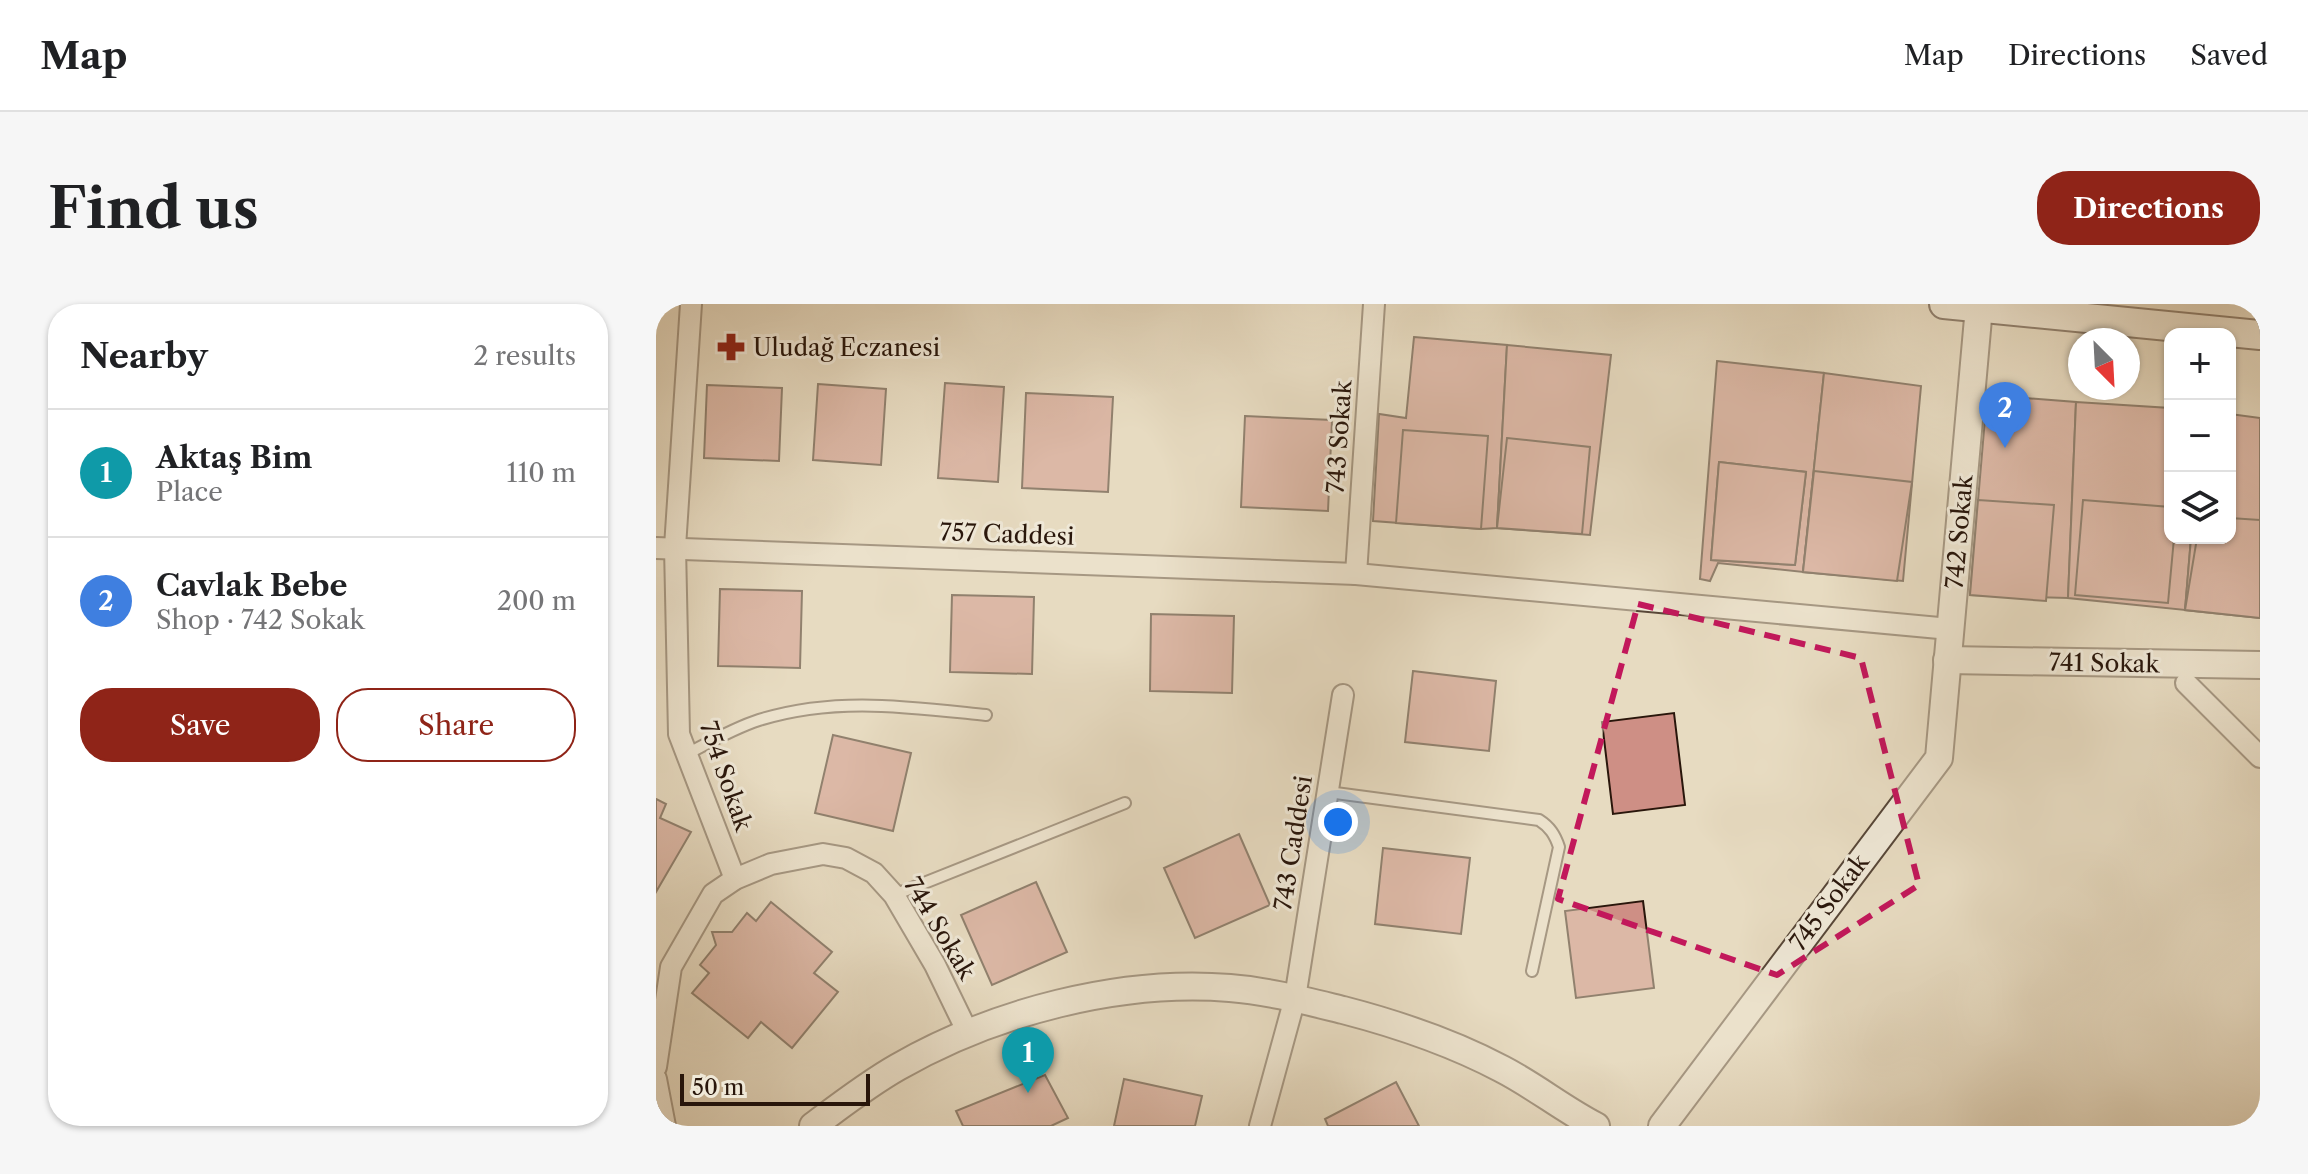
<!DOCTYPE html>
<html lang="en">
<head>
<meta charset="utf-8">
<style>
  :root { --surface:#fff; --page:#f6f6f6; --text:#202124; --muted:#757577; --line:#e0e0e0; --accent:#8f2418 }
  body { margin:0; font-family:"Libre Caslon Text",serif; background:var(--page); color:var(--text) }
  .controls { position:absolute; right:24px; top:24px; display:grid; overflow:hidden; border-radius:16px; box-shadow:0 2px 6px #0004 }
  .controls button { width:72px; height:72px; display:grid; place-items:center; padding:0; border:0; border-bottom:2px solid var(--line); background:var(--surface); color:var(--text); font:40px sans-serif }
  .compass { position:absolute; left:1412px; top:24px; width:72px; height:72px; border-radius:50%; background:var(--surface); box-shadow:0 2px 6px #0004; rotate:156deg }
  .scale { position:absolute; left:24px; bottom:20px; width:190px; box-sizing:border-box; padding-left:8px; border:4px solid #29160b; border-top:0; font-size:22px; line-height:28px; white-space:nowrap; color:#29160b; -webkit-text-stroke:6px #efe8d7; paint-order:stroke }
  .you { position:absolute; left:682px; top:518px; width:28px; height:28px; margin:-20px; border:6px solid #fff; border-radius:50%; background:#1a73e8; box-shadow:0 0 0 12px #1a73e833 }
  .badge { display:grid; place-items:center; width:52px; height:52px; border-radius:50%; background:var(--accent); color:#fff; font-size:26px; font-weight:700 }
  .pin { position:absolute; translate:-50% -66px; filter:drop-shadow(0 2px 4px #0008) }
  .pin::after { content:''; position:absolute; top:42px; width:28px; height:24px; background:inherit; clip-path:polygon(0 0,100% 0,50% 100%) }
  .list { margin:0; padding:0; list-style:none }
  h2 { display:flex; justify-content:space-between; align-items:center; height:104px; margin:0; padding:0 32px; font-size:34px }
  h2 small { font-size:26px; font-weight:400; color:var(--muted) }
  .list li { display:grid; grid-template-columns:52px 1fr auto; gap:24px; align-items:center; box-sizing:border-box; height:128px; padding:0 32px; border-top:2px solid var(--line) }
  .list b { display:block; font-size:30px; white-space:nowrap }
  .list p { margin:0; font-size:26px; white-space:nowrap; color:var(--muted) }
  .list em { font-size:26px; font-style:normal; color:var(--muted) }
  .actions { display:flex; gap:16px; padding:24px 32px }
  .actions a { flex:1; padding:18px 0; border:2px solid var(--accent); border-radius:32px; text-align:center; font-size:28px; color:var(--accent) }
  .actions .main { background:var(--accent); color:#fff }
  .icon { flex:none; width:44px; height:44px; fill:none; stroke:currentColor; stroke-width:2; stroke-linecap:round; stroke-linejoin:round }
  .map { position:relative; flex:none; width:1604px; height:822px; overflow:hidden; border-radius:32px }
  header { display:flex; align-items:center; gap:48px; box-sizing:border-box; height:112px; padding:0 40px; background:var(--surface); border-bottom:2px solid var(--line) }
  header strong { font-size:38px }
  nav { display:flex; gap:44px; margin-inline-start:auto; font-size:28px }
  .intro { display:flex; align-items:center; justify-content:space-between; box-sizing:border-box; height:192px; padding:0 48px }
  h1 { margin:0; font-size:56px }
  .button { padding:20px 36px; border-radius:32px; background:var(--accent); color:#fff; font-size:28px; font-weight:700 }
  main { display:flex; gap:48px; padding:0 48px }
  aside { flex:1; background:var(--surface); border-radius:32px; box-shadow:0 2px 6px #0004 }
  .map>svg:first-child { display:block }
</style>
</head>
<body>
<header>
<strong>Map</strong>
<nav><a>Map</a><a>Directions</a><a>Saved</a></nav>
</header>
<div class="intro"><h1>Find us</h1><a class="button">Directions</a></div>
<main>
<aside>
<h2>Nearby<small>2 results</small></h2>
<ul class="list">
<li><span class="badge" style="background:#0f9aa8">1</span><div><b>Aktaş Bim</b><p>Place</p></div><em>110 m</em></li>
<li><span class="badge" style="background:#3f7fe0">2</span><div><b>Cavlak Bebe</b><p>Shop · 742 Sokak</p></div><em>200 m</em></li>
</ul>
<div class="actions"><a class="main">Save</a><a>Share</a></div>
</aside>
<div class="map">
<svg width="1604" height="822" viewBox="0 0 1604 822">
  <rect width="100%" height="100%" fill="#e7dbc1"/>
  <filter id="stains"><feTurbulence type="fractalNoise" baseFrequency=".0025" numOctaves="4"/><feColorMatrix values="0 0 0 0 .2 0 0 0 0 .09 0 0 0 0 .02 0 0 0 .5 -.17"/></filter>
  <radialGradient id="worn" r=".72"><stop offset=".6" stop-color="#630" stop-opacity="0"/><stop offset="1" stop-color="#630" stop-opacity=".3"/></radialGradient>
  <!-- building -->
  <g fill="#ce8f85" stroke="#29160b" stroke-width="2" fill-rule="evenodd">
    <polygon points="758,33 851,41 841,224 825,225 717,217 723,110 750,114"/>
    <polygon points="851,41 955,51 934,231 841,224"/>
    <path d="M1061,57L1168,69L1147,268L1062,259L1054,277L1044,275ZM1063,158L1150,168L1139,261L1055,256Z"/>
    <polygon points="1168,69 1265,82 1247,277 1147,268"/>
    <polygon points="289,79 348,83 342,178 282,174"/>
    <polygon points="162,80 230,85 225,161 157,156"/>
    <polygon points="51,81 126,84 123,157 48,154"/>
    <polygon points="370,89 457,93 452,188 366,184"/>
    <polygon points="1331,91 1420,98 1412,294 1314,291"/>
    <polygon points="1420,98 1514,104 1514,234 1535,234 1529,306 1412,294"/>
    <polygon points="1574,110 1604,114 1604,314 1529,306 1535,234 1574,234"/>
    <polygon points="589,112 676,116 672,207 585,203"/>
    <polygon points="747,126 832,132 825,225 740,219"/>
    <polygon points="851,134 934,143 926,230 841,224"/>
    <polygon points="1063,158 1150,168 1139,261 1055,256"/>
    <polygon points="1158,167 1256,178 1241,277 1147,268"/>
    <polygon points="1322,196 1398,201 1390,297 1314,291"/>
    <polygon points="1427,196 1514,203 1514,234 1518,234 1512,299 1419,291"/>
    <polygon points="1574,214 1604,216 1604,314 1529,306 1541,234 1574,234"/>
    <polygon points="64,285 146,287 144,364 62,362"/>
    <polygon points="296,291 378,293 376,370 294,368"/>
    <polygon points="495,310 578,312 576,389 494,387"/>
    <polygon points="757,367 840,377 833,447 749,438"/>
    <polygon points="1018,409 1029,501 957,510 946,418"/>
    <polygon points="177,431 255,449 237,527 159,509"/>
    <polygon points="0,495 10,500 4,514 35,528 0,588"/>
    <polygon points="583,530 614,601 539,634 508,564"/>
    <polygon points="727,544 814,554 805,630 719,620"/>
    <polygon points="380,578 411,648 336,681 305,611"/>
    <polygon points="987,597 998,684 920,694 909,607"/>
    <polygon points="115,598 176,648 158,669 182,688 136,744 105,718 92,734 36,689 53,669 44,661 60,641 56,628 76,628 91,609 100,617"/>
    <polygon points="389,771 412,814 395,822 307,822 300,807"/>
    <polygon points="468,775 546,792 539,822 458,822"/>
    <polygon points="740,778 763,822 672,822 669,815"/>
  </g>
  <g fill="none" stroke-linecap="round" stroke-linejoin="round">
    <defs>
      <g id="service">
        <path d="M31,450C54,438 78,424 103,416C179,392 253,403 330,411"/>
        <path d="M672,488L883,516C894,523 899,531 903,543L876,667"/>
        <polyline points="238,591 469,499"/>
      </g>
      <g id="minor">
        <polyline points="35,0 19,243 23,430 79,575"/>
        <polyline points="0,244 700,270 1294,325"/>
        <polyline points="700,270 718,0"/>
        <polyline points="1530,379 1604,453"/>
        <polyline points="0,763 15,663 57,590 79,575 115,560 167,550 190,554 218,569 238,591 279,661 312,729"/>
        <polyline points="0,775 9,822"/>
        <polyline points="604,822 639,694 687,391"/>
      </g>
      <g id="tertiary">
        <polyline points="1291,356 1604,361"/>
        <path d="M157,822C185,801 212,780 242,763C338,708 464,675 574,684C612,687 650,697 687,706C741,720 797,739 846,765C879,782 907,805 940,822"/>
        <polyline points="1006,822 1283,454 1323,3"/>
      </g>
      <polyline id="secondary" points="1288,0 1604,31"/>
    </defs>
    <!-- service casing -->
    <use href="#service" stroke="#584738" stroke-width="14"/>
    <!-- minor casing -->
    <use href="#minor" stroke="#584738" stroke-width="24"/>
    <!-- tertiary casing -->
    <use href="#tertiary" stroke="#584738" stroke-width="30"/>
    <!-- secondary casing -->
    <use href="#secondary" stroke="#29160b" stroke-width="32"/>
    <!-- service -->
    <use href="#service" stroke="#efe8d7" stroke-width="10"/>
    <!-- minor -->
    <use href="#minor" stroke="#efe8d7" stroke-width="20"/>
    <!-- tertiary -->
    <use href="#tertiary" stroke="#efe8d7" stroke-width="26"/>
    <!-- secondary -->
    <use href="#secondary" stroke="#efe8d7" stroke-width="28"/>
  </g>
  <!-- marked area -->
  <path d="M0 0H1604V822H0ZM982,300L1205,354L1263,581L1121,671L902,595Z" fill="#e7dbc1" fill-opacity=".55" fill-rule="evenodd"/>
  <path fill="none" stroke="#c2185b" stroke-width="6" stroke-dasharray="16 10" stroke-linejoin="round" d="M982,300L1205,354L1263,581L1121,671L902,595Z"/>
  <!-- icons -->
  <defs>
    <symbol id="pharmacy-bare" viewBox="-9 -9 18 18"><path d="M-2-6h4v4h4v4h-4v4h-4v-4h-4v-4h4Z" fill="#8f2418" stroke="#efe8d7" stroke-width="2.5" paint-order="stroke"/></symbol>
  </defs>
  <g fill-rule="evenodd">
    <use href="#pharmacy-bare" x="55" y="23" width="40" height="40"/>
  </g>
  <g text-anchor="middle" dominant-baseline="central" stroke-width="6" stroke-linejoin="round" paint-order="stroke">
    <!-- poi labels -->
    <g font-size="24" fill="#29160b" stroke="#efe8d7" text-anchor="start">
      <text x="97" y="43">Uludağ Eczanesi</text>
    </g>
    <!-- street labels -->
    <g font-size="24" fill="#29160b" stroke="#efe8d7">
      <text transform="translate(683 133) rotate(-86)">743 Sokak</text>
      <text transform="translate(1303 228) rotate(-85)">742 Sokak</text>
      <text transform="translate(351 230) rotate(2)">757 Caddesi</text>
      <text transform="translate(1448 359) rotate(1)">741 Sokak</text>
      <text transform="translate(70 472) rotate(71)">754 Sokak</text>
      <text transform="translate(637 539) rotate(-81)">743 Caddesi</text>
      <text transform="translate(1173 598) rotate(-53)">745 Sokak</text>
      <text transform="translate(284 624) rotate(59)">744 Sokak</text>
    </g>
  </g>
  <rect width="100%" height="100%" filter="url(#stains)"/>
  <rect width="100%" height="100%" fill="url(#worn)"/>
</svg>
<div class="controls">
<button>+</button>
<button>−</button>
<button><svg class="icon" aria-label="layers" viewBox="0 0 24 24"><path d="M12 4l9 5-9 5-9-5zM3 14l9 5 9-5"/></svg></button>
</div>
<svg class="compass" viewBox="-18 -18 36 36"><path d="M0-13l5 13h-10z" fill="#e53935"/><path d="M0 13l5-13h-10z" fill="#757577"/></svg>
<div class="scale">50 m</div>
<div class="you"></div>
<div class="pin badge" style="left:372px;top:789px;background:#0f9aa8">1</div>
<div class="pin badge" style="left:1349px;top:144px;background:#3f7fe0">2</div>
</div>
</main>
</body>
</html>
